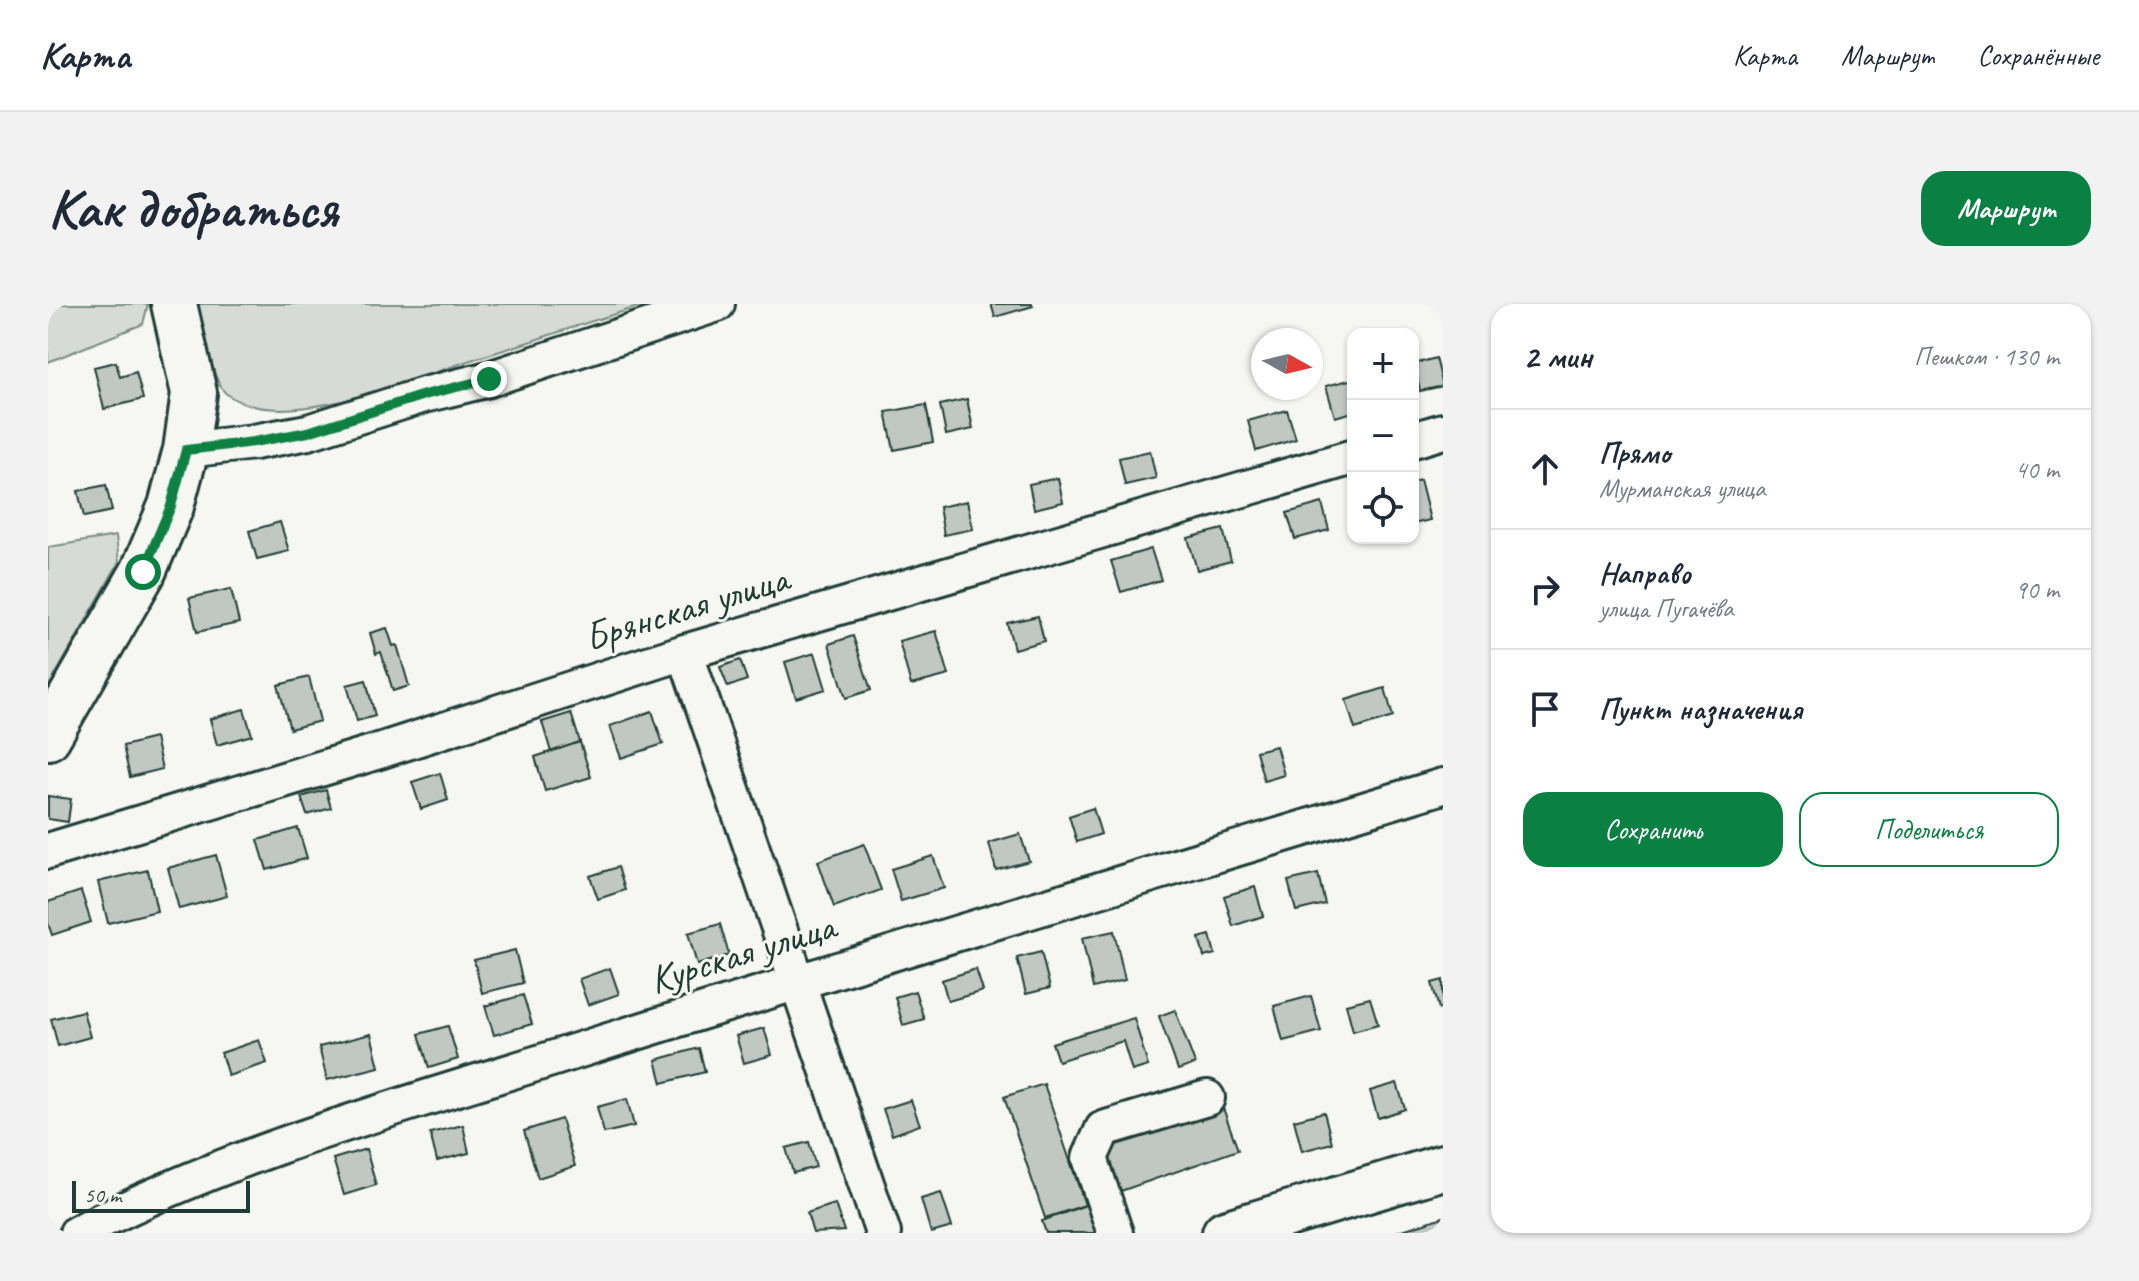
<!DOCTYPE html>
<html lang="ru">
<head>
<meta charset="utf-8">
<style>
  :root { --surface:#fff; --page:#f2f2f3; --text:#1f2937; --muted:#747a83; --line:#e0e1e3; --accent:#0b8043 }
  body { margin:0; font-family:Caveat,sans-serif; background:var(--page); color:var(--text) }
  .controls { position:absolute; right:24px; top:24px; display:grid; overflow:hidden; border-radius:16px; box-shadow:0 2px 6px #0004 }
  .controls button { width:72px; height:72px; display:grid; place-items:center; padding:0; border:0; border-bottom:2px solid var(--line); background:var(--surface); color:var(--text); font:40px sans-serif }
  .compass { position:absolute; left:1203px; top:24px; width:72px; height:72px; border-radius:50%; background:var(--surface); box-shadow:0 2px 6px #0004; rotate:98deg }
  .scale { position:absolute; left:24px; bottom:20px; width:178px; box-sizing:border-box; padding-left:8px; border:4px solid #1f3d34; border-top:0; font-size:22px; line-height:28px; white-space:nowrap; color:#1f3d34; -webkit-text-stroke:6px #f6f6f2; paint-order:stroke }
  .stop { position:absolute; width:24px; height:24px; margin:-18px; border:6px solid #0b8043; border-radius:50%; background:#fff }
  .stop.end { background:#0b8043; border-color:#fff; box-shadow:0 2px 8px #0008 }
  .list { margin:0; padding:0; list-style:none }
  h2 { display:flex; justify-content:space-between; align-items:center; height:104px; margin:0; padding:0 32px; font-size:34px }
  h2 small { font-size:26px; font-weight:400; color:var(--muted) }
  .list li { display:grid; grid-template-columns:52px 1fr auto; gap:24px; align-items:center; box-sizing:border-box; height:120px; padding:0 32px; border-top:2px solid var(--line) }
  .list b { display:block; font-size:30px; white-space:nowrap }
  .list p { margin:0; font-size:26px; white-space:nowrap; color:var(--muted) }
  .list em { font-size:26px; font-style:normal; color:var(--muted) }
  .actions { display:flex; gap:16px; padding:24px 32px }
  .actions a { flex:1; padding:18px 0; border:2px solid var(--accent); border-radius:24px; text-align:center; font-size:28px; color:var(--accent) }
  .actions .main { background:var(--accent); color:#fff }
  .icon { flex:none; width:44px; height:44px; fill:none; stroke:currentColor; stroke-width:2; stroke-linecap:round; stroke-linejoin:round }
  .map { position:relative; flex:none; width:1395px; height:929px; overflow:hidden; border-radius:24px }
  header { display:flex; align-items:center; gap:48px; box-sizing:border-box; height:112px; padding:0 40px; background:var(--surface); border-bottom:2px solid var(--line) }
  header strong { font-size:38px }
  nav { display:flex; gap:44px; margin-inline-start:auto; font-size:28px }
  .intro { display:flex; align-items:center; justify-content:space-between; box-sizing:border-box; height:192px; padding:0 48px }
  h1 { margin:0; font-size:56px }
  .button { padding:20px 36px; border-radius:24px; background:var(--accent); color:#fff; font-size:28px; font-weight:700 }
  main { display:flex; gap:48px; padding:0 48px }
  aside { flex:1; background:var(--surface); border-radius:24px; box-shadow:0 2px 6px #0004 }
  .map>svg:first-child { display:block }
</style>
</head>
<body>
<header>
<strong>Карта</strong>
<nav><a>Карта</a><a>Маршрут</a><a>Сохранённые</a></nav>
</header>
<div class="intro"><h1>Как добраться</h1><a class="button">Маршрут</a></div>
<main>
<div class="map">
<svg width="1395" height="929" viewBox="0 0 1395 929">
  <rect width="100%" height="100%" fill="#f6f6f2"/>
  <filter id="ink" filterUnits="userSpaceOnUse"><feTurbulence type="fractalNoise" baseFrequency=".0125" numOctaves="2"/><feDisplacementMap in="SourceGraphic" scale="16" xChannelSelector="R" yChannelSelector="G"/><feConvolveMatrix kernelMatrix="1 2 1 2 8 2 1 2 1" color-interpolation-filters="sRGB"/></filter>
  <g filter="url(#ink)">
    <!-- green -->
    <g fill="#d6dbd6" stroke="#7a8c85" stroke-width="2">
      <polygon points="0,0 100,0 95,20 0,58"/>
      <path d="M149,0H601C542,16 485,38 426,55C367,74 235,131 180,91C164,81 154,20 149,0Z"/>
      <polygon points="68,232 71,258 0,384 0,243"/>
    </g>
    <!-- building -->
    <g fill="#c1c8c3" stroke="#1f3d34" stroke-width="2">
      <polygon points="943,0 984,0 985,2 947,13"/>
      <polygon points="1388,54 1395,82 1372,87 1366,60"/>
      <polygon points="68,58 72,73 88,68 95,95 56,105 46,63"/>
      <polygon points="1305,75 1305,108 1287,113 1278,82"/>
      <polygon points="919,95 925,125 898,131 892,101"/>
      <polygon points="878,101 885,138 846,146 838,108"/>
      <polygon points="1239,106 1248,135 1208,147 1200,117"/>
      <polygon points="1102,147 1108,174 1077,181 1071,154"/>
      <polygon points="1010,174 1015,198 986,205 981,180"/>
      <polygon points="1372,176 1382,216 1365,220 1365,178"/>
      <polygon points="58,181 64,207 36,213 30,187"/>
      <polygon points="919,197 925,225 896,231 891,203"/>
      <polygon points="1274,199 1281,226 1247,235 1239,209"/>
      <polygon points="232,218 241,247 209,255 201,227"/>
      <polygon points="1175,225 1183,257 1149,266 1140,234"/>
      <polygon points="1103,245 1113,276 1073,288 1063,257"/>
      <polygon points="183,285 191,319 149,328 141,294"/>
      <polygon points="990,312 996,337 966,345 959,319"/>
      <polygon points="339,324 345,342 349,341 361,382 345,387 333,348 328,350 322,329"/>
      <polygon points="888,327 901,371 863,381 851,337"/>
      <polygon points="805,332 823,386 798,394 781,340"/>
      <polygon points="767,349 778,385 748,394 737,358"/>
      <polygon points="692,356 699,376 680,383 672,363"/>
      <polygon points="261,373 272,417 242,425 230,381"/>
      <polygon points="318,376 327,412 309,417 299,381"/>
      <polygon points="1337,384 1345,413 1307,425 1298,396"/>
      <polygon points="196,405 204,431 169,441 162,415"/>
      <polygon points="604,407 615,440 573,454 562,422"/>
      <polygon points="523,409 532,438 503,448 494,418"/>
      <polygon points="107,434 114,465 82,473 75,442"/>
      <polygon points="532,438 543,473 497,487 487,453"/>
      <polygon points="1228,442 1236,471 1216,477 1208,447"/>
      <polygon points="392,469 400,496 373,505 364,478"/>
      <polygon points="278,486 283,504 259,511 253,493"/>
      <polygon points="0,492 23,495 20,518 0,515"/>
      <polygon points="1045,504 1053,530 1029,538 1021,512"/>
      <polygon points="250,524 259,554 219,566 210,536"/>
      <polygon points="972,530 981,557 948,566 941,539"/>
      <polygon points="816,540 833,586 786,603 770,557"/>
      <polygon points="168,551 179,592 131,605 120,564"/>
      <polygon points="885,552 896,584 853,597 843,565"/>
      <polygon points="570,563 577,586 550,595 542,572"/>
      <polygon points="100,566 109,607 60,619 50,578"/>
      <polygon points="1270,570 1277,600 1248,607 1240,577"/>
      <polygon points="1207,583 1215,612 1185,622 1176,592"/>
      <polygon points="33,587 43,618 4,631 0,619 0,598"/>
      <polygon points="672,620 681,651 649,661 640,629"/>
      <polygon points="1066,627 1077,676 1045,684 1034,634"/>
      <polygon points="1162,631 1167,650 1156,653 1151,634"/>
      <polygon points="467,646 475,679 434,689 426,656"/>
      <polygon points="993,648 1002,684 978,690 969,654"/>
      <polygon points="562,664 571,690 540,701 531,675"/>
      <polygon points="928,665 935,687 900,697 894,676"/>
      <polygon points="1395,676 1395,704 1391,705 1384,679"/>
      <polygon points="867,687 876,715 855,721 847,693"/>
      <polygon points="475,691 484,720 446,731 437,702"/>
      <polygon points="1263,692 1273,727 1235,737 1226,702"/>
      <polygon points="1322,694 1330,720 1305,727 1298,700"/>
      <polygon points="1127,706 1147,760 1130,766 1111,712"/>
      <polygon points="35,707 42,733 10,742 3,715"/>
      <polygon points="1086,714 1100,762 1084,767 1075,737 1010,757 1004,739"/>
      <polygon points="400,722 410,755 381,764 371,730"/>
      <polygon points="716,724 724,751 696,759 688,732"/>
      <polygon points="323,730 331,763 279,776 271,743"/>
      <polygon points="211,736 219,759 180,772 173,749"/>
      <polygon points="651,744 657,768 614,779 608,756"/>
      <polygon points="1349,779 1357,805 1330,814 1322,787"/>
      <polygon points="996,780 1037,901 997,914 956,793"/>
      <polygon points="579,795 586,822 556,829 549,803"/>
      <polygon points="863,796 872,821 844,831 835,805"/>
      <polygon points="1175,804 1190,846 1070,888 1055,845"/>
      <polygon points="1276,808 1284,839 1254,847 1246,816"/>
      <polygon points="513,815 527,862 490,874 476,827"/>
      <polygon points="415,821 421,849 389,857 382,829"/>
      <polygon points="761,838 768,863 745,869 738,844"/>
      <polygon points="318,845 328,881 296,891 285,855"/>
      <polygon points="893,889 904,923 883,929 873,895"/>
      <polygon points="1046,898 1057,929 998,929 994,917"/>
      <polygon points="787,900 796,927 765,929 759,909"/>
      <polygon points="1395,913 1395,929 1345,929"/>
    </g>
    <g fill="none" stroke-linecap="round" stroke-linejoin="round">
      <defs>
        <g id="minor">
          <polyline points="1365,136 1395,127"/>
          <polyline points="138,146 206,138 260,128 376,91 441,75 669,0"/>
          <polyline points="637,348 835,929"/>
          <polyline points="0,547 331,447 637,348 1305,153"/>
          <path d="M29,929C189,845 366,799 538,744C823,654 1109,569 1395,482"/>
          <polyline points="1067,929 1042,854 1055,825 1159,794"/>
        </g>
        <g id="major">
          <polyline points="0,433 95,268 123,202 138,146 146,89 126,0"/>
          <polyline points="1177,929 1395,863"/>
        </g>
      </defs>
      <!-- minor casing -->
      <use href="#minor" stroke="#1f3d34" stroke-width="40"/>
      <!-- major casing -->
      <use href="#major" stroke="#1f3d34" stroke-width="50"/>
      <!-- minor -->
      <use href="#minor" stroke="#f6f6f2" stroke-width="34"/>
      <!-- major -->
      <use href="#major" stroke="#f6f6f2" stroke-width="44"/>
    </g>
  </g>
  <g fill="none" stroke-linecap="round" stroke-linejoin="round" filter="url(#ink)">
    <!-- route -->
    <polyline stroke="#0b8043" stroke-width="10" points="95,268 123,202 138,146 206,138 260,128 376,91 441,75"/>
  </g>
  <g text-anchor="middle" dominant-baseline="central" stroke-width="6" stroke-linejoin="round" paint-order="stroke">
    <!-- street labels -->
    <g font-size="40" fill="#1f3d34" stroke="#f6f6f2">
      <text transform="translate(638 304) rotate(-17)">Брянская улица</text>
      <text transform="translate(694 649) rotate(-17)">Курская улица</text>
    </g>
  </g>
</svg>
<div class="controls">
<button>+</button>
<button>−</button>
<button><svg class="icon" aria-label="locate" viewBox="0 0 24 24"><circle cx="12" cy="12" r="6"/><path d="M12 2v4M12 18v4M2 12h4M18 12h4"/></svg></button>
</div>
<svg class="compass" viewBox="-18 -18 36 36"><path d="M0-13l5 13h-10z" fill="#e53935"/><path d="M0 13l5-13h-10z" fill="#747a83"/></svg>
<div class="scale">50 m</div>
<div class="stop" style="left:95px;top:268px"></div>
<div class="stop end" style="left:441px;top:75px"></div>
</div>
<aside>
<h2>2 мин<small>Пешком · 130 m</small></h2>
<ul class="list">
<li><svg class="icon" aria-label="ahead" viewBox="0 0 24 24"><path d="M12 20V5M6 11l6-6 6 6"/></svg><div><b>Прямо</b><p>Мурманская улица</p></div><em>40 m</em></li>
<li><svg class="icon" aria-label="right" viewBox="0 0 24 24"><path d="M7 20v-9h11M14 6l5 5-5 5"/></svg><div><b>Направо</b><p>улица Пугачёва</p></div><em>90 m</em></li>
<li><svg class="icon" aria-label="arrive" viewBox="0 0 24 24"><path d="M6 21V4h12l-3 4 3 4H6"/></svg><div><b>Пункт назначения</b></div></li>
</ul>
<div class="actions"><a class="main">Сохранить</a><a>Поделиться</a></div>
</aside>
</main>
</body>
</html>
